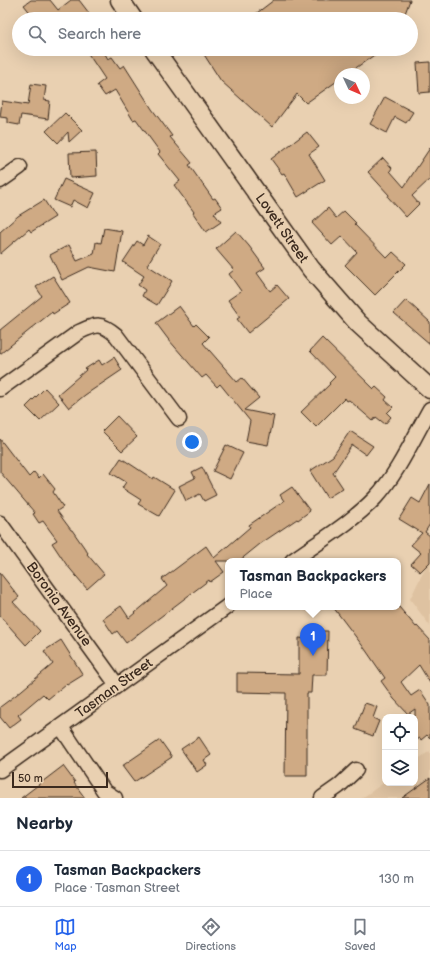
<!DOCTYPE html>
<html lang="en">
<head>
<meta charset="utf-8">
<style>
  :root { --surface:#fff; --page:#f2f2f3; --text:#1f2937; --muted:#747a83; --line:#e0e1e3; --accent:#2563eb }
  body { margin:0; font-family:"Balsamiq Sans",sans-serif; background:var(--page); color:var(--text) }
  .controls { position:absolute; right:12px; bottom:12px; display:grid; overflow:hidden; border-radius:8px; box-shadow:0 4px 16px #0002 }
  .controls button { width:36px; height:36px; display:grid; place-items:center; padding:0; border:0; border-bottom:1px solid var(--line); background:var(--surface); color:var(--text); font:20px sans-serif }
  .compass { position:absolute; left:334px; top:68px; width:36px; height:36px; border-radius:50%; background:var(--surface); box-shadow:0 4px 16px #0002; rotate:134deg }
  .scale { position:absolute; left:12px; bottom:10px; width:96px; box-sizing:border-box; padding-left:4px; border:2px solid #3b2a1e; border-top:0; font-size:11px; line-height:14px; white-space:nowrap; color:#3b2a1e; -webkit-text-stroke:3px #e9d0b1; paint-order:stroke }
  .you { position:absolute; left:192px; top:442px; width:14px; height:14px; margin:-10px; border:3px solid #fff; border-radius:50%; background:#1a73e8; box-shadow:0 0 0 6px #1a73e833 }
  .badge { display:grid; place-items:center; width:26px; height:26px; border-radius:50%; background:var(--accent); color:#fff; font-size:13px; font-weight:700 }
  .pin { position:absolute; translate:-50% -33px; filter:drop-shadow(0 1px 2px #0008) }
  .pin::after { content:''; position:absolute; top:21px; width:14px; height:12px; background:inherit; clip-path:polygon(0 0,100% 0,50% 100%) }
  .popup { position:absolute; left:225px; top:558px; width:176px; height:52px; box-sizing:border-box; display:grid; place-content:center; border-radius:8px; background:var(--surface); filter:drop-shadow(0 1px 3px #0005); font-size:13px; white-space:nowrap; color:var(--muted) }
  .popup b { font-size:15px; color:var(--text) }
  .popup::after { content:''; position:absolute; left:50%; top:100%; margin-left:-8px; border:8px solid transparent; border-top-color:var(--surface) }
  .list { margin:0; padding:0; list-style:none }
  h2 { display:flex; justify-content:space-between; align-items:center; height:52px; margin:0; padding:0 16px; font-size:17px }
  h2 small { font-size:13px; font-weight:400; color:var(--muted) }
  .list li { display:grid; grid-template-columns:26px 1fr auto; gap:12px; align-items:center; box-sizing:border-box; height:56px; padding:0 16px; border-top:1px solid var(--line) }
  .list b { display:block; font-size:15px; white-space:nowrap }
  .list p { margin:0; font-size:13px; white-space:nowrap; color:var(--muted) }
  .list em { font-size:13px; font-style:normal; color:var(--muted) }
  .icon { flex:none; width:22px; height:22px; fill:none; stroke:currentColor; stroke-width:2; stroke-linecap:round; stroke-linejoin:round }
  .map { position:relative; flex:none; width:430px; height:798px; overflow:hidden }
  .search { position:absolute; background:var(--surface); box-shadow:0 4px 16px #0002; left:12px; right:12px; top:12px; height:44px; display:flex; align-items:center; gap:10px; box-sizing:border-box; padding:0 14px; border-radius:22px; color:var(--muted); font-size:15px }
  .sheet { height:108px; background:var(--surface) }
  nav { display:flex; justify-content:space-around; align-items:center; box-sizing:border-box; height:56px; border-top:1px solid var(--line); background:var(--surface); font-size:11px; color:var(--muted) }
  nav a { display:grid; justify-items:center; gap:2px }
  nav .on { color:var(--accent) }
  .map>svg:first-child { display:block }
</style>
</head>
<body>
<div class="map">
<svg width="430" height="798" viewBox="0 0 430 798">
  <rect width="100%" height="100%" fill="#e9d0b1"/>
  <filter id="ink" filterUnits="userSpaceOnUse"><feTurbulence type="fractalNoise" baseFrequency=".025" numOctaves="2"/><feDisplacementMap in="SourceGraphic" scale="8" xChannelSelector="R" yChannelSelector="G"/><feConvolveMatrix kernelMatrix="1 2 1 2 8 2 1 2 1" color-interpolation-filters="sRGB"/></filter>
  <g filter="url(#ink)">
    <!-- built -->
    <g fill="#dec2a1">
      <polygon points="430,558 430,626 410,599"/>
      <polygon points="430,751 430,798 362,798 385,782 415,783 415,761"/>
    </g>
    <!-- building -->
    <g fill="#cfaa84" stroke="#3b2a1e">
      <polygon points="31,0 50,0 58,10 71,0 79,0 89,13 81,19 35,19 24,5"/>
      <polygon points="274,0 410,0 403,19 249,19"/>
      <polygon points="85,49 102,49 108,59 112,57 120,68 124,65 152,109 172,136 170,137 192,163 189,165 213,199 215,198 222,208 214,213 221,222 206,232 193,213 194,212 174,185 180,181 158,154 160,152 136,119 133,120 115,90 105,96 97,85 105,79"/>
      <polygon points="208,49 383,49 347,74 340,74 340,79 306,103 297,94 272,127 221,81 203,53"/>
      <polygon points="430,62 430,92 419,93 417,63"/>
      <polygon points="31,84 46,86 44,100 50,101 48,119 21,115 19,125 8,123 8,118 0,117 2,101 28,105"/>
      <polygon points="385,97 413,112 406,123 395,117 387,133 370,124"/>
      <polygon points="65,113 82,130 69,142 68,132 58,143 46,131"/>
      <polygon points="307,132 319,147 309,154 325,180 298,197 284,173 282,174 271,159"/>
      <polygon points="430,148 430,179 412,196 419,204 406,217 388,197 389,195 368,172 383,158 392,168 390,171 404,187"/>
      <polygon points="96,152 97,176 70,178 69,153"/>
      <polygon points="64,179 95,193 88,208 73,200 70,207 54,200"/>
      <polygon points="44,200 55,217 31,232 29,229 0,254 0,232 18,216"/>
      <polygon points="328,208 336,218 344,211 356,223 354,224 387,258 393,252 406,264 375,295 345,265 357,252 342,236 332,245 312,223"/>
      <polygon points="104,228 122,231 115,272 89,267 62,280 50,255 69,245 77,261 94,254 96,242 101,243"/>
      <polygon points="236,231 249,246 265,268 257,273 270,291 277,285 289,299 248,333 237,319 240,317 228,300 241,291 229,274 234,270 216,249"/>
      <polygon points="148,236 160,244 147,265 172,281 157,305 142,296 145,290 138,285 144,276 123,262 137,241 143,245"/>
      <polygon points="53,276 70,303 53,314 52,312 0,354 0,330 42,296 36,287"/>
      <polygon points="406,300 430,322 430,344 394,313"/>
      <polygon points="179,306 194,326 196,324 209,337 203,343 237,382 242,378 259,398 244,410 274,416 268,445 246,441 250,421 220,384 217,387 206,375 202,378 168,339 156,323"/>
      <polygon points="322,338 374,389 376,387 387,397 385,400 393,407 387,413 391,417 385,424 376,417 373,421 349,400 347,401 345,398 316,427 301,412 330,384 329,383 335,377 310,351"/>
      <polygon points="114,357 122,370 85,395 69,408 58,394 86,370 85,369 99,360 102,365"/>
      <polygon points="45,388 59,403 40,421 26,407"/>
      <polygon points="117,416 137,437 122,451 102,431"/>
      <polygon points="350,431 373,446 366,455 352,445 333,473 343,488 327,498 310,471 333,456"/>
      <polygon points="0,439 29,477 34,472 39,478 43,474 55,489 53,492 63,507 57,511 71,530 72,530 88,553 87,554 104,574 87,589 66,564 52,543 57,540 43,521 39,523 33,514 35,513 0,472"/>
      <polygon points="226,445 243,453 230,479 213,471"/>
      <polygon points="121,458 153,479 154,477 175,490 159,516 138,504 141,500 122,488 126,482 111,473"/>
      <polygon points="202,467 216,495 204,501 200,494 186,501 179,486 195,478 192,472"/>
      <polygon points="430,484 430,524 425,532 430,536 430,562 420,572 411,564 421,553 411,545 422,533 399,519 412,498 420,503"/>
      <polygon points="292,487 310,511 298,520 297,519 260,544 239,561 216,561 224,572 210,582 209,580 126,643 117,631 113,634 103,619 121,606 129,618 167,586 162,579 206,546 214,558 250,527 249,525 284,501 280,495"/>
      <polygon points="0,573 19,597 13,602 40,631 26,645 0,616"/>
      <polygon points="333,607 399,607 416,627 417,626 430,640 430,683 419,665 401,682 411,696 420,690 430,705 430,738 427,735 421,740 420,738 415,741 415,709 408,714 394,699 381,681 385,678 365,649"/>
      <polygon points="308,631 328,631 327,675 312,675 311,693 307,693 307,776 285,776 286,693 237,692 237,673 299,674 299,638 308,639"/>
      <polygon points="61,640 83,675 67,685 66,684 48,699 43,694 18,715 21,719 9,728 0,717 0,707 16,695 53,664 44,651"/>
      <polygon points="365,703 377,707 373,718 379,721 373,736 355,729"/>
      <polygon points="199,737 211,755 204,760 207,765 197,772 181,749"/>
      <polygon points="160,740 172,757 134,782 122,766"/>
      <polygon points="63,766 75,782 74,783 85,798 21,798"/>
      <polygon points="430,778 430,798 402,798"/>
    </g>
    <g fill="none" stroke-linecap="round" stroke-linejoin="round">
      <defs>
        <g id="minor">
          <polyline points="0,181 20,167"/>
          <path d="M0,389L79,332C97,324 101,322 116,335L179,419"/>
          <polyline points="0,523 117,685"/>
          <path d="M292,561C320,541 351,523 375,498C397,475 414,437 430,409"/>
          <polyline points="61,727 104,791 115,798"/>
          <polyline points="0,770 228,606"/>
          <polyline points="322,798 339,786 356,770"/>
        </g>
        <g id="tertiary">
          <polyline points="120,0 133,19"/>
          <polyline points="154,49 311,269 358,323 430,389"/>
        </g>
      </defs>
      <!-- minor casing -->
      <use href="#minor" stroke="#3b2a1e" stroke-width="17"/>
      <!-- tertiary casing -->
      <use href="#tertiary" stroke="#3b2a1e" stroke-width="21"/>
      <!-- minor -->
      <use href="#minor" stroke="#e9d0b1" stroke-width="14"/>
      <!-- tertiary -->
      <use href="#tertiary" stroke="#e9d0b1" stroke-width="18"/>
    </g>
  </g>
  <g text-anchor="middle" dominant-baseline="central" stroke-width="3" stroke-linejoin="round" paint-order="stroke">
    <!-- street labels -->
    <g font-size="14" fill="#3b2a1e" stroke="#e9d0b1">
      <text transform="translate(282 228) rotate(55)">Lovett Street</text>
      <text transform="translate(59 604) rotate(54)">Boronia Avenue</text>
      <text transform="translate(114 688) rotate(-36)">Tasman Street</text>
    </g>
  </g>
</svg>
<div class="controls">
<button><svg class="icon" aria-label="locate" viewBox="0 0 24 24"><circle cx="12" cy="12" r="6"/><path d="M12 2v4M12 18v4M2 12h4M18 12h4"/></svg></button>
<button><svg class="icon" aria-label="layers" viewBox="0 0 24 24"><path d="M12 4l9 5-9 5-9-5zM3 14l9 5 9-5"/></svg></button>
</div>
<svg class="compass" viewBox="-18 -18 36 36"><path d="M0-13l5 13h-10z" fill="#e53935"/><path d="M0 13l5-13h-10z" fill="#747a83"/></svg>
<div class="scale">50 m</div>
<div class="you"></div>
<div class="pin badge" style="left:313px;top:656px">1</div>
<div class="popup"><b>Tasman Backpackers</b>Place</div>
<div class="search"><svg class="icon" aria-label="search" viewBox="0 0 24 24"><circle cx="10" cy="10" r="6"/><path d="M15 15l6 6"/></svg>Search here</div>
</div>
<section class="sheet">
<h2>Nearby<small></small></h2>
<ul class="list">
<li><span class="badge">1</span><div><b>Tasman Backpackers</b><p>Place · Tasman Street</p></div><em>130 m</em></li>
</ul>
</section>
<nav>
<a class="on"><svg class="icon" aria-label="map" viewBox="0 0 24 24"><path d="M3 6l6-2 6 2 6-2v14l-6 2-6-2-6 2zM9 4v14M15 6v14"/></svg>Map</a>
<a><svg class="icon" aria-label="directions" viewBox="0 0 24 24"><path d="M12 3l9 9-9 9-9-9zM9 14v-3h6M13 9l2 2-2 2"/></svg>Directions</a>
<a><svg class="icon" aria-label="saved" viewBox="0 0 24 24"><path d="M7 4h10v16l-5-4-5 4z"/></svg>Saved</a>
</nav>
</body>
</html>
